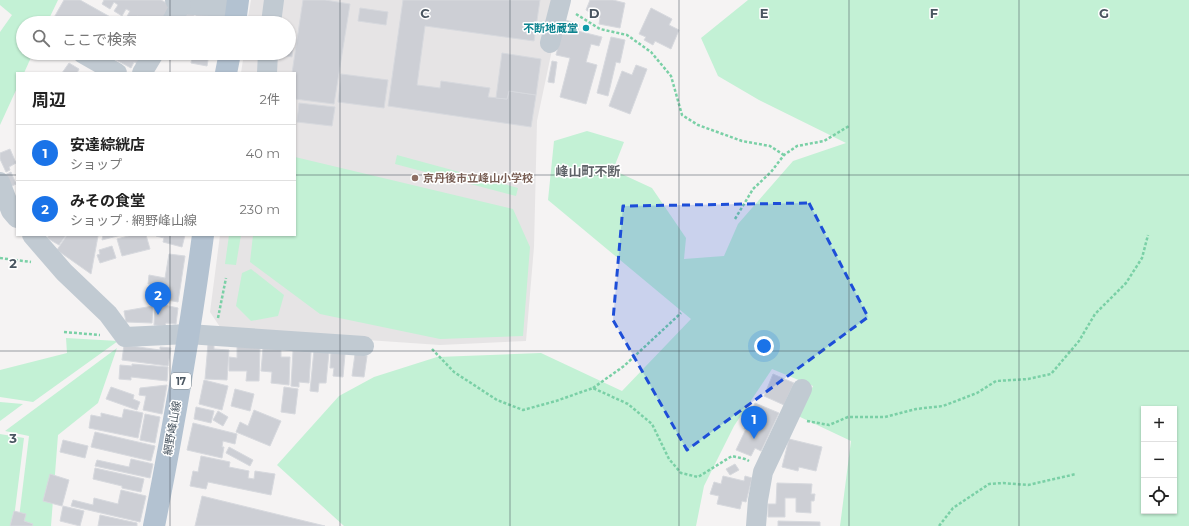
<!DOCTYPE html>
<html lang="ja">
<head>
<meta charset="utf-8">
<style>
  :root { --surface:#fff; --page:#f6f6f6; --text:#222; --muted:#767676; --line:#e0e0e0; --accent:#1a73e8 }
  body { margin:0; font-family:Montserrat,"Noto Sans JP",sans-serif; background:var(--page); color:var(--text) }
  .controls { position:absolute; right:12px; bottom:12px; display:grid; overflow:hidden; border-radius:0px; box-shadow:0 1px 3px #0004 }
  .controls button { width:36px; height:36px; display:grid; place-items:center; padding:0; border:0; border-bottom:1px solid var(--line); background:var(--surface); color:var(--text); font:20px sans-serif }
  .you { position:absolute; left:764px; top:346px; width:14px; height:14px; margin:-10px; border:3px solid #fff; border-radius:50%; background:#1a73e8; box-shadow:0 0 0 6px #1a73e833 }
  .badge { display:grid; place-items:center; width:26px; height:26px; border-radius:50%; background:var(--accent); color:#fff; font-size:13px; font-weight:700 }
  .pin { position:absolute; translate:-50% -33px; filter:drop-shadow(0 1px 2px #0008) }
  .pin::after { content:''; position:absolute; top:21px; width:14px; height:12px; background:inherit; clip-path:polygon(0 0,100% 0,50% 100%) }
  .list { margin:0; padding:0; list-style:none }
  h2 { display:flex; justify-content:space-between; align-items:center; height:52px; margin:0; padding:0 16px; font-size:17px }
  h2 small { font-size:13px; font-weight:400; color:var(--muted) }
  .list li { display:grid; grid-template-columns:26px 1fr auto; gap:12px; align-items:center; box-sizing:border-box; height:56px; padding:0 16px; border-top:1px solid var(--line) }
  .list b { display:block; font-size:15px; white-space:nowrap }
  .list p { margin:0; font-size:13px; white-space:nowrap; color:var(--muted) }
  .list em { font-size:13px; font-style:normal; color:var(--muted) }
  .icon { flex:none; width:22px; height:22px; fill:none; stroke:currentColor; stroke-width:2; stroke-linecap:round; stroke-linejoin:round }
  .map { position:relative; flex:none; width:1189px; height:526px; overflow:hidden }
  .search { position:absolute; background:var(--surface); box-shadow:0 1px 3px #0004; left:16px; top:16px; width:280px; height:44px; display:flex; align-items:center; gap:10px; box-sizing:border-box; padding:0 14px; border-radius:22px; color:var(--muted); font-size:15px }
  .panel { position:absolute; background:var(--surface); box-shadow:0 1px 3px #0004; left:16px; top:72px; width:280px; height:164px; border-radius:0px }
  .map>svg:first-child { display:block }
</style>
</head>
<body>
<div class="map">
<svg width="1189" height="526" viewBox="0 0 1189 526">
  <rect width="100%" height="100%" fill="#f5f3f3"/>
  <!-- education -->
  <polygon fill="#e6e4e5" points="251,0 554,0 553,45 537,121 534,247 526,341 440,345 222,330 210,312 220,235 295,235 295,73 241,73 244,53 289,53 289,23 247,23"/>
  <!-- green -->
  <g fill="#c3f1d5" fill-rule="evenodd">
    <polygon points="0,0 58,0 47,23 23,23 23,53 33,53 24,73 17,73 17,88 0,125 0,32 12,15 0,5"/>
    <path d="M748,0H1189V526H840L851,441L798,416L813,386L772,369L734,426L704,486L696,526H344L277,465L339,396L374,377L437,357L541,353L622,391L691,319L548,200L554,141L587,131L624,142L613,170L652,188L686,238L684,259L724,256L738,224L793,161L846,143L759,100L718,76L701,38ZM1144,409H1174V511H1144Z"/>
    <polygon points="397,155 518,188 516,196 395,164"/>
    <polygon points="295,157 513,209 530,247 523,336 440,339 320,314 250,262 253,235 295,235"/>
    <polygon points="229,235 241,235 236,265 225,264"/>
    <polygon points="251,269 284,295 278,316 251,321 236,306 242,273"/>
    <polygon points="66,338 118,341 33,402 0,397 0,370 67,353"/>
    <polygon points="117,348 98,403 58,435 51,526 18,526 29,436 5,431"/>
    <polygon points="0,402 23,404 0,421"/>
    <polygon points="0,434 24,438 13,526 0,526"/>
  </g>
  <!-- building -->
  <g fill="#cdcfd5" stroke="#d7d9de">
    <polygon points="64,0 80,0 121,23 55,23 52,21"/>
    <polygon points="104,0 161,0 172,6 163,23 138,23 141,18 137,16 133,22 126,18 130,11 126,9 122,16 114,11 118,5 114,2 110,9 102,4"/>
    <polygon points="303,0 325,0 350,4 334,104 295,99 295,73 292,73"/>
    <polygon points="403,0 540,0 534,41 425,26 417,85 440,88 441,81 490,88 488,97 507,99 509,91 536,95 531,127 388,106"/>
    <polygon points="590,0 613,0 625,3 620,28 599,24 600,18 586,10"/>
    <polygon points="360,8 388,12 386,25 358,21"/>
    <polygon points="651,8 672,19 669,25 679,30 671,49 655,41 653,45 644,40 646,37 639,34"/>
    <polygon points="183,10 195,11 193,23 181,23"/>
    <polygon points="196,12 207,13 206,23 195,23"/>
    <polygon points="209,15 218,16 218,23 208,23"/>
    <polygon points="565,20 579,24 578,31 602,37 599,46 591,44 586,62 597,65 586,104 560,97 570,58 556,55"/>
    <polygon points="611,37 625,40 620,63 616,62 608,96 597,93"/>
    <polygon points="289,38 294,38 292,57 279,55 279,53 289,53"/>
    <polygon points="103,53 147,53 140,65 134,62 131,68"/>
    <polygon points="172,53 205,53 209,54 207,66 191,63 192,58 172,54"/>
    <polygon points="502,53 541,59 536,95 509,91 507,99 496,98"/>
    <polygon points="552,61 557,62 554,83 548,82"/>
    <polygon points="69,63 79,69 77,73 62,73"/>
    <polygon points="636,65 647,69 630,114 609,106 622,71 632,75"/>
    <polygon points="341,74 388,80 384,108 338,102"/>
    <polygon points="299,103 335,107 332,126 297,122"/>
    <polygon points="10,149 16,163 9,167 10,170 6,172 0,159 0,153"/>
    <polygon points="11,172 16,184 10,187 5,175"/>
    <polygon points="49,235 66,235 59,245 47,238"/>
    <polygon points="67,235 97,235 98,236 91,274 57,250"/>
    <polygon points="103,235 121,235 102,240"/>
    <polygon points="132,235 146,235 150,249 122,256 117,239"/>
    <polygon points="156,235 185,235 182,247 163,242 164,238 156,236"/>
    <polygon points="112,246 116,258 100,263 97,255 100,254 99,250"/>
    <polygon points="169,254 185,256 178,302 151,297 152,292 149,291 150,284 148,284 149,275 165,278"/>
    <polygon points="160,304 178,308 176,324 166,323 165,326 154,325 155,305"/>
    <polygon points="153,306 152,323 126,322 124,311"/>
    <polygon points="208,344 214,344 214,349 229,350 227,380 205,379"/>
    <polygon points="124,345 160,350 160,347 171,348 168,366 122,360"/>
    <polygon points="237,346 260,347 259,381 246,381 247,371 229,371 229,357 237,358"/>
    <polygon points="263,348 281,349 281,357 290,357 289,385 271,383 272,372 261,371"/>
    <polygon points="314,350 329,352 326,383 319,383 318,392 310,391"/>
    <polygon points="293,351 311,352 309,383 299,382 299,387 291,386"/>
    <polygon points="331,352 345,354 343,377 333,376 334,368 330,368"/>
    <polygon points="355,354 367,356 364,377 352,376"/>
    <polygon points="132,364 168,367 167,381 131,377 131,380 119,379 120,365 132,366"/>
    <polygon points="773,374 794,383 784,405 764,396"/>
    <polygon points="204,380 228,386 222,410 199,404"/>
    <polygon points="167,385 162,414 143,410 146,396 139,395 140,388"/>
    <polygon points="111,387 134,395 133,399 140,402 137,410 106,399"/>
    <polygon points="284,387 298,389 295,414 281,412"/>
    <polygon points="235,389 254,394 250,411 231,406"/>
    <polygon points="755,403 779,413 761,451 755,448 751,456 736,450 746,429 744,429"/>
    <polygon points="196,407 214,411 211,423 194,419"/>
    <polygon points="124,409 143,413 138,438 89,428 91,415 101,417 101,413 122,418"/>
    <polygon points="254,410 281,421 270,446 236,432 240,422 248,426"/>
    <polygon points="218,411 228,417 223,426 213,420"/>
    <polygon points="145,414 160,417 155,443 140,440"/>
    <polygon points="193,423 237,434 235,444 223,441 222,447 224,447 222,458 187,450"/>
    <polygon points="95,432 155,446 151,461 91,447"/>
    <polygon points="789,439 822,447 816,471 799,467 798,471 782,467"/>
    <polygon points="63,440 88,446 85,458 60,452"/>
    <polygon points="229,447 253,460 250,466 226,453"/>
    <polygon points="201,456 230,462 229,467 249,471 248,478 254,479 255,471 275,474 271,495 208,482 206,489 190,486 193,471 198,472"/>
    <polygon points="131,459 153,464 150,478 95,466 97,460 129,467"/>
    <polygon points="735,464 739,470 730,475 726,469"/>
    <polygon points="95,468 144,479 141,492 122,488 122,486 93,479"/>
    <polygon points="50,474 69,480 62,506 43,501"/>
    <polygon points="723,476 744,481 745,476 752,478 746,502 742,501 740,509 717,504 719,496 710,494 714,482 721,484"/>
    <polygon points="777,483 812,484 811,494 815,494 814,501 811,501 811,513 796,512 796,498 785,498 785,517 768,517 768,504 776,504"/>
    <polygon points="121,490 146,496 140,522 71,506 73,500 93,505 94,498 118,504"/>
    <polygon points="202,496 325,526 195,526"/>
    <polygon points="63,506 84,511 80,526 60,521"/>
    <polygon points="14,511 26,514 24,521 33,524 32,526 10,526"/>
    <polygon points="100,515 137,523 137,526 98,526"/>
    <polygon points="778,521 820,522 820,526 778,526"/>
  </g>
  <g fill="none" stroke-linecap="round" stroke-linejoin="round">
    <!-- path -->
    <g stroke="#7ad0a6" stroke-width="2.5" stroke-dasharray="3 2" stroke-linecap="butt">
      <polyline points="576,14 600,29 627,35 651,52 671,76 682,115 698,125 742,141 770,146 784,155"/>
      <polyline points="735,219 753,189 771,172 784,155 797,146 824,141 849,126"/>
      <polyline points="0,258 31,262"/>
      <polyline points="218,318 226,278"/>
      <polyline points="64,332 100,335"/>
      <polyline points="432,349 454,372 497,400 523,410 556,401 593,388 628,404 652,424 669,459 681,473 698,477 732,456 745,459 749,461"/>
      <polyline points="593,388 624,366 681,313"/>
      <polyline points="807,421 829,425 848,417 885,417 916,409 943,406 977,393 996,381 1028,379 1051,374 1079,341 1095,314 1126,283 1142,258 1148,235"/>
      <polyline points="939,526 953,508 989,484 1003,483 1028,485 1076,474"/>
    </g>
    <!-- minor -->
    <g stroke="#c1cad2" stroke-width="20">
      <polyline points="175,0 181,4 237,8"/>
      <polyline points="171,23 181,4"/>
      <polyline points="271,23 274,0"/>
      <polyline points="550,43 561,0"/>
      <polyline points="82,53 117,73"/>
      <polyline points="142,73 154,53"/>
      <polyline points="267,73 268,53"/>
      <polyline points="0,182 11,211 17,218"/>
      <polyline points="32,235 64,272 108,314 125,337 188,334 364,346"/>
      <polyline points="756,526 758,500 763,472 802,389"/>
    </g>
    <!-- major -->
    <g stroke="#b3c2d1" stroke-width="22">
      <polyline points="235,23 238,0"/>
      <polyline points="226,73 230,53"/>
      <path d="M154,526C173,430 190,333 203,235"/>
    </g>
  </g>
  <!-- marked area -->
  <path fill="#1d4ed8" fill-opacity="0.2" stroke="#1d4ed8" stroke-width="3" stroke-dasharray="8 5" stroke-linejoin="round" d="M809,203L868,317L687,450L613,320L623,206Z"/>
  <!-- grid -->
  <path fill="none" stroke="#4a5661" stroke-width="1" stroke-opacity="0.55" d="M170,0V23M340,0V526M510,0V526M679,0V526M849,0V526M1019,0V526M170,53V73M0,175H17M295,175H1189M170,235V526M0,351H1189"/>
  <!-- markers -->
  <circle fill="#0f9aa8" stroke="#fff" stroke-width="1.5" cx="586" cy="28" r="4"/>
  <circle fill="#8d6e63" stroke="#fff" stroke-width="1.5" cx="415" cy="178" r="4"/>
  <g text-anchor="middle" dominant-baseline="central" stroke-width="3" stroke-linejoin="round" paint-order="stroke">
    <!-- shield labels -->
    <rect fill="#fff" stroke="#808990" stroke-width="1" x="171" y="373" width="20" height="16" rx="3"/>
    <g font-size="10" font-weight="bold" fill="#4a5661">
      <text x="181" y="381">17</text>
    </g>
    <!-- culture labels -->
    <g font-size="11" font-weight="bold" fill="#0d838f" stroke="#fff" text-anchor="end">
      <text x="578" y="28">不断地蔵堂</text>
    </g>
    <!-- education labels -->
    <g font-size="11" font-weight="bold" fill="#785e54" stroke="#fff" text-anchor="start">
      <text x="423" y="178">京丹後市立峰山小学校</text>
    </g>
    <!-- street labels -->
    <g font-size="11" fill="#4a5661" stroke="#fff">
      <text transform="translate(172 428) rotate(-80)">網野峰山線</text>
    </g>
    <!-- quarter labels -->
    <g font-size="13" font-weight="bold" fill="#5f6368" stroke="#fff">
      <text x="588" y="171">峰山町不断</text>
    </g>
  </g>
  <g font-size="13" text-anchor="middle" font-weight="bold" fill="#4a5661" stroke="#fff" stroke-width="3" stroke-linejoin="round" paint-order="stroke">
    <text x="425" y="18">C</text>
    <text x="594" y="18">D</text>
    <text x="764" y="18">E</text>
    <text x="934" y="18">F</text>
    <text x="1104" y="18">G</text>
    <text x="13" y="268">2</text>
    <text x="13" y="443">3</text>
  </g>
</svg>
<div class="controls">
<button>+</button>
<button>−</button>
<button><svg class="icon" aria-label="locate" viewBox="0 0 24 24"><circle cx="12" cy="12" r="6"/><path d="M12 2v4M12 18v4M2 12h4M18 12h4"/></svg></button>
</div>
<div class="you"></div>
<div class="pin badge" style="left:754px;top:439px">1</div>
<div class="pin badge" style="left:158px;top:315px">2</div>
<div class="search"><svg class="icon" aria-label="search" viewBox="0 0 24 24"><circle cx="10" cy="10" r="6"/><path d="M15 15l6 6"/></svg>ここで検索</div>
<section class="panel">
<h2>周辺<small>2件</small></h2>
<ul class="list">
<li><span class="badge">1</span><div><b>安達綜絖店</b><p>ショップ</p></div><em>40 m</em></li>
<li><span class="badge">2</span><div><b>みその食堂</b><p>ショップ · 網野峰山線</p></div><em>230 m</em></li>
</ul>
</section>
</div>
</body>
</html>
